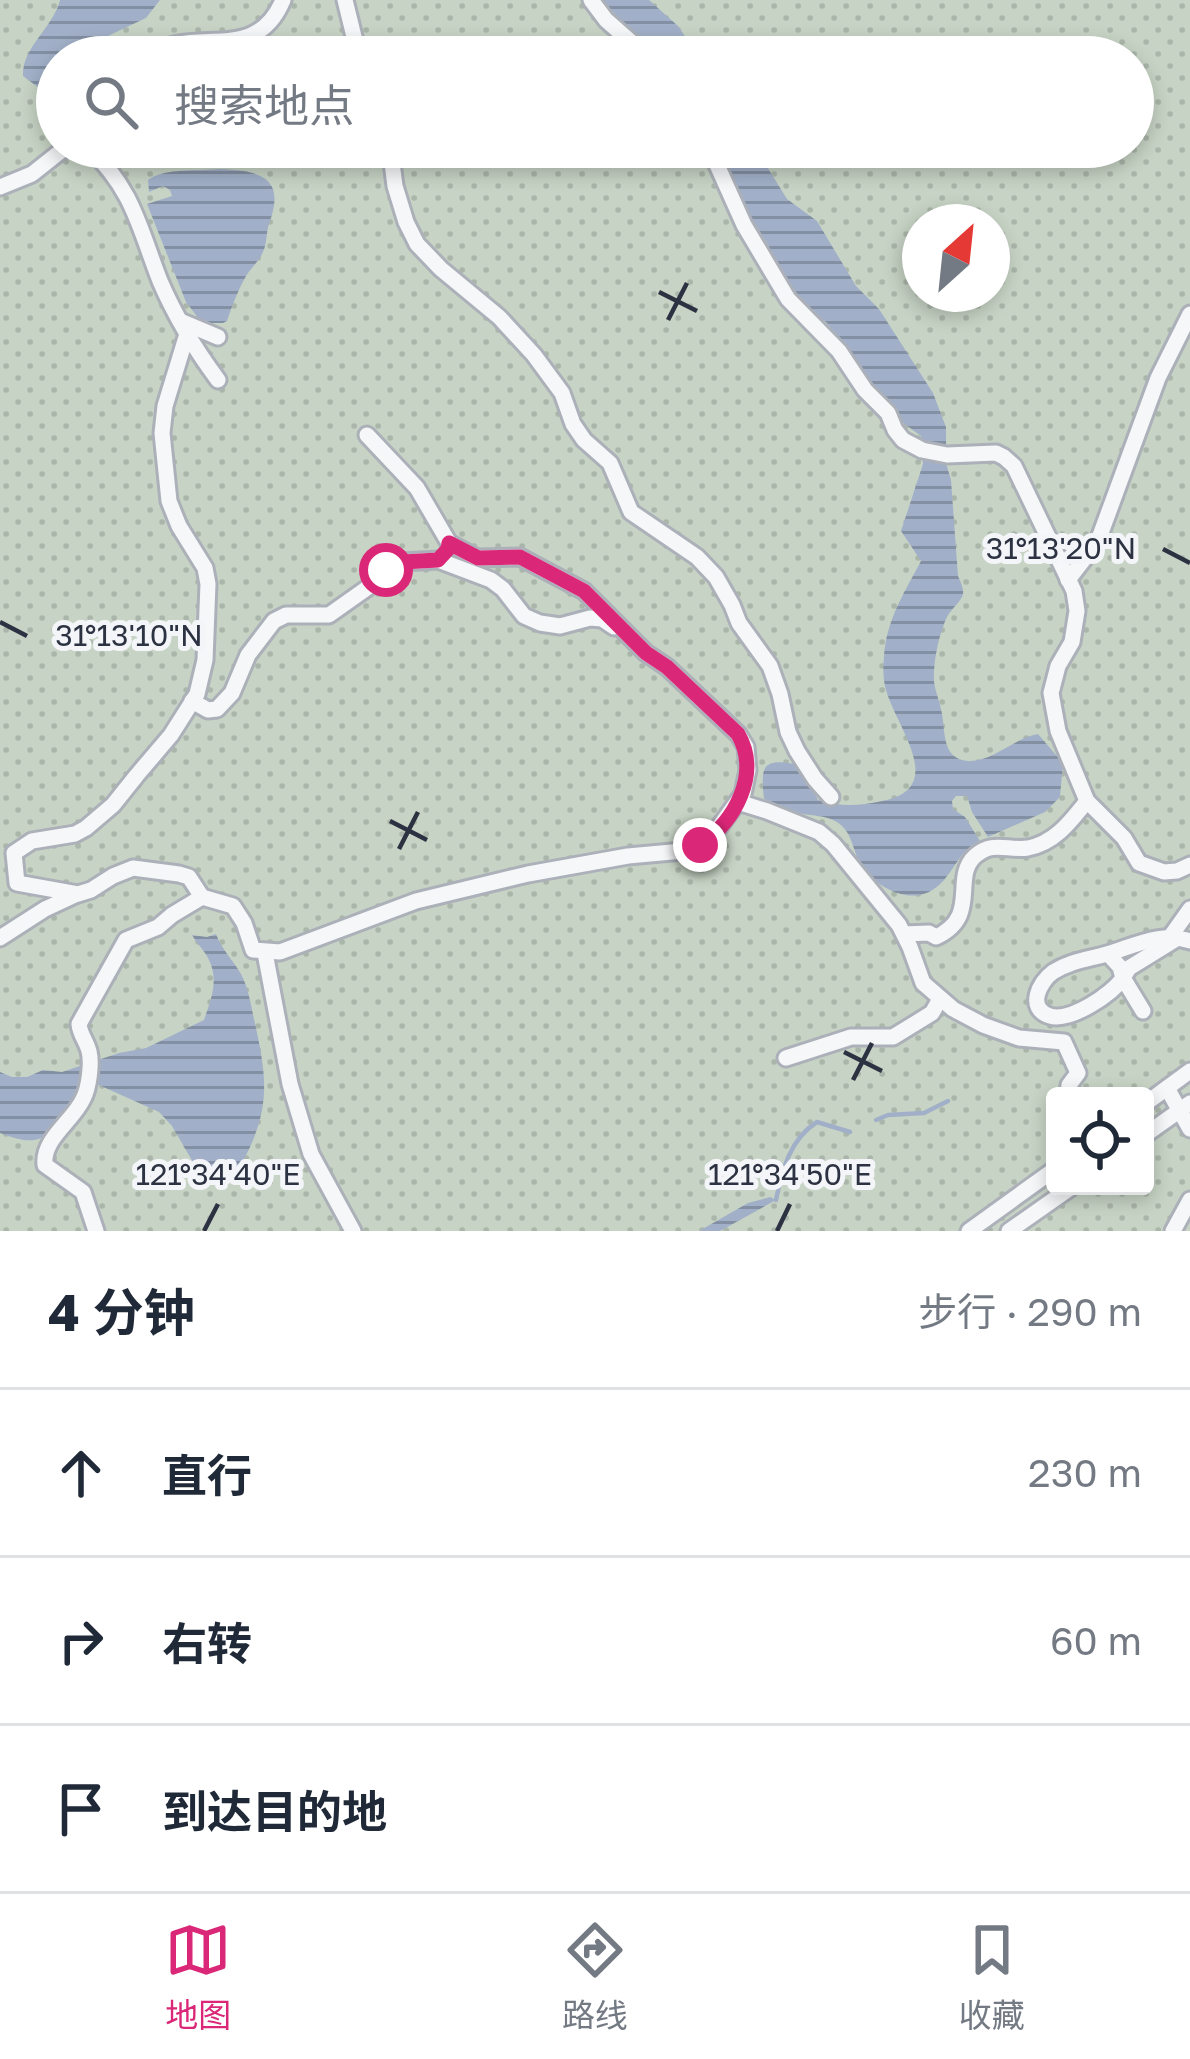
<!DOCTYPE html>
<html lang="zh">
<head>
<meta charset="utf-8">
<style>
  :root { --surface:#fff; --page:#f6f6f7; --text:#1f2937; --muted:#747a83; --line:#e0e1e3; --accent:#db2777 }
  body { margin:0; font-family:"Golos Text","Noto Sans SC",sans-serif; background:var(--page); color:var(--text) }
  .controls { position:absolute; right:36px; bottom:36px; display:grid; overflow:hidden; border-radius:12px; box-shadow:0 6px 18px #0003 }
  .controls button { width:108px; height:108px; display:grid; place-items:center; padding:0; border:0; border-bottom:3px solid var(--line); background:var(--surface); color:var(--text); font:60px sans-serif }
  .compass { position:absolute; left:902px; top:204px; width:108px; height:108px; border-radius:50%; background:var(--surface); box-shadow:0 6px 18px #0003; rotate:27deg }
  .stop { position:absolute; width:36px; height:36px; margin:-27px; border:9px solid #db2777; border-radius:50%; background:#fff }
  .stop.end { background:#db2777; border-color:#fff; box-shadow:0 3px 12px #0008 }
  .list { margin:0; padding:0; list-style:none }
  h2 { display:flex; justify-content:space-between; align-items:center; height:156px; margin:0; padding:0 48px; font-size:51px }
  h2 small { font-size:39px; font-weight:400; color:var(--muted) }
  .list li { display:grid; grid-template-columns:78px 1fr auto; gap:36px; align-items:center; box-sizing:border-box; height:168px; padding:0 48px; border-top:3px solid var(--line) }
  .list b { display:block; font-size:45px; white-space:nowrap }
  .list em { font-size:39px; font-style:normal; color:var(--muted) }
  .icon { flex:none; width:66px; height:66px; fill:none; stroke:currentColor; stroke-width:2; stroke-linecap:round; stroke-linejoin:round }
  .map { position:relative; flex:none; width:1190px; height:1231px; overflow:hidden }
  .search { position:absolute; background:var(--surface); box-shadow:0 6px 18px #0003; left:36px; right:36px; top:36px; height:132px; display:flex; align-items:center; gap:30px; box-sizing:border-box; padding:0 42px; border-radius:66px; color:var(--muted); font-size:45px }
  .sheet { height:660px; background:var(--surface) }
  nav { display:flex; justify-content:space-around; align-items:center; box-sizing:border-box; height:168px; border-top:3px solid var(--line); background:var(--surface); font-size:33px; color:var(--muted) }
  nav a { display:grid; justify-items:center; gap:6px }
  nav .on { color:var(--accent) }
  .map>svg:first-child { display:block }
</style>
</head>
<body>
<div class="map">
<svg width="1190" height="1231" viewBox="0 0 1190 1231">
  <defs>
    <pattern id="green-dots" width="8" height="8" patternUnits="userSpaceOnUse" patternTransform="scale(3)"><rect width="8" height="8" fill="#c7d4c5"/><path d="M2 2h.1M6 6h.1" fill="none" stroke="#abb6aa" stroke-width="1.8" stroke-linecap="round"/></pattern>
    <pattern id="water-rules" width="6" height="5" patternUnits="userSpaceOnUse" patternTransform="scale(3)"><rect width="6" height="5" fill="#a1b0c8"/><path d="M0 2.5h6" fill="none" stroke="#8390a4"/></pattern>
  </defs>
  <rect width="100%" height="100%" fill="#e3e6ea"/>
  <!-- green -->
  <path fill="url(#green-dots)" fill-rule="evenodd" d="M0,0H1190V1231H0ZM57,57H1133V147H57ZM920,222H992V294H920ZM1055,1096H1145V1186H1055Z"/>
  <!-- water -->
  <g fill="url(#water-rules)">
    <path d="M60,0H160L146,18L110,35L83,57H57V88L43,91L23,76C22,47 53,28 60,0Z"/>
    <polygon points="602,0 649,0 678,26 699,57 661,57 623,23"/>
    <path d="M720,147H755L787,199L817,221L856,286L879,309L933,393L946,427V463L951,480L958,576C960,581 964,588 963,594C961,602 951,609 947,617C939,634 933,662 934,681C935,691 939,699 941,709C946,728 940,759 968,761C993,762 1014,738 1038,734L1063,763L1060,797L1045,812L988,837L972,812L967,796H956L952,801L953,809L965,817L980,841C956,851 953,880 929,892C906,903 877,887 863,868C852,853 854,831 835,821C824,815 811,816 799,813C787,809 776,803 764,799C760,763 764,758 800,765L818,800C841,807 858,806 882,801C951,788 893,724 885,686C883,677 883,666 884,657C886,621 904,593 921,561L901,531L923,464L921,436L899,420L827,323L808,307L772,262L767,243L747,213Z"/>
    <path d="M221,169C262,171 286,178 269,224C266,233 267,244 263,252C259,261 251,268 246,276C238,290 232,306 227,321L223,323H202L186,302L147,204L172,196L170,190L163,186L149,192L148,180C163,168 198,171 221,169Z"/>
    <path d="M216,934C222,950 233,960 241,974C248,987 251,1005 254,1019C266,1073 272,1106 245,1157C233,1179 227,1185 201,1176L172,1126L159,1112L99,1085C44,1096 71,1162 0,1133V1072L12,1077H27L43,1070L62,1072L119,1053L146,1048L204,1020C211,1000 219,980 209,960C205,951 197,944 192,935L207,937Z"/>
    <polygon points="770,1197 776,1200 720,1231 699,1231 748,1203"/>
  </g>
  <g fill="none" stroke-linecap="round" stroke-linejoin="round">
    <!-- stream -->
    <g stroke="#a1b0c8" stroke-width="4.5">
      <polyline points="876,1120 888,1115 924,1113 948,1101"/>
      <path d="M776,1200C782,1170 790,1139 817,1122L850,1132"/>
    </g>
    <defs>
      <g id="minor">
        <polyline points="345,0 359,57"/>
        <polyline points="591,0 606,20 648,57"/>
        <path d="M146,57C194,23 255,67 283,0"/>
        <path d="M88,147C133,189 139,227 160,281C175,316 195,349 218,380"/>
        <polyline points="390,147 395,186 406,222 417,244 441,269 499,317 534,355 562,393 573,424 584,440 610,463 631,512 697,557 716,577 732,605 739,623 770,666 780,694 788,732 797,751 815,779 831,797"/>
        <polyline points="709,147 744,225 788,299 839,351 865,390 888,413 895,430 903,440 922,450 947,455 996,453 1004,457 1014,466 1074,591 1077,611 1072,642 1058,666 1051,693 1058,731 1087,801 1124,838 1139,863 1164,872 1177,871 1190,865"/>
        <polyline points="0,187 32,174 66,147"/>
        <polyline points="180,321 218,337"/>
        <polyline points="187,334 165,406 162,433 169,501 179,526 205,568 208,584 205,660 197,694 171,735 137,775 113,805 86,828 75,834 32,841 14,853 17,883 78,894 91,890 113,876 133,868 179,874 189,877 202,897 233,906 244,923 253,950 280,952 416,901 528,874 628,856 683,851 701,845 712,837 743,794 748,770 746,747 738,734 667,667 646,653 584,591 520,557 477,558 449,543 417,488 367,435"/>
        <polyline points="1068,580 1098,541 1158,378 1190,314"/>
        <polyline points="192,701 208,710 217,709 232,693 248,655 274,621 286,615 329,615 370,586 385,570 403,562 438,560 491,580 503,589 524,616 540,623 560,626 590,618 602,619 614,627"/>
        <polyline points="738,802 767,811 819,832 833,844 899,925 910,947 923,983 953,1009 983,1025 1019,1038 1064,1042 1078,1073 1069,1085 1068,1096"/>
        <path d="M904,934L929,933L936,937C981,916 951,878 975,856C993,840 1007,851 1028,848C1055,843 1071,821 1087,801"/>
        <polyline points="1170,937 1190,909"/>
        <polyline points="0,938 45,909 75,895"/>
        <polyline points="265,953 290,1084 311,1154 353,1231"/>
        <path d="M1108,954L1120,967L1123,978C1112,994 1071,1022 1050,1016C1026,1009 1039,982 1053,972C1073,959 1095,959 1116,951C1140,943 1165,932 1190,941"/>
        <polyline points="1143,1011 1123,978 1129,968 1176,939"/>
        <polyline points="786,1058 851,1037 893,1037 932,1013 940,999"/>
        <polyline points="1167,1088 1190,1129"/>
        <polyline points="1145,1104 1190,1071"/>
        <polyline points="1145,1135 1190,1103"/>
        <path d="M96,1231L83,1192L45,1165C42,1139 73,1121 83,1099C89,1088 92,1063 89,1051C86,1040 80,1035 79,1024L126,940L158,927L172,915L202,897"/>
        <polyline points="969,1231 1055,1169"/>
        <polyline points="1009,1231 1073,1186"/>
        <polyline points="1173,1231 1190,1200"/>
      </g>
    </defs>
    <!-- minor casing -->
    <use href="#minor" stroke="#acb0b8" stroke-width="21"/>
    <!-- minor -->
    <use href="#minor" stroke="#f6f7f9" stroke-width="15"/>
  </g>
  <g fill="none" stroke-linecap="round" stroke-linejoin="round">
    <!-- route -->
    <path stroke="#db2777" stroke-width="15" d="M386,570L403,562L438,560L448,549L449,543L478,558L520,557L584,591L646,653L667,667L738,734C761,774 735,821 700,845"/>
  </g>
  <!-- ticks -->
  <path fill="none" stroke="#2c3242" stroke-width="4.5" d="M659,292L697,311M668,320L687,283M1163,549L1190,563M0,622L27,636M390,821L427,840M399,849L418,812M844,1052L882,1071M853,1080L872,1043M204,1231L218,1204M777,1231L790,1204"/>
  <g font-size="30" text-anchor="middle" fill="#2c3242" stroke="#f3f5f8" stroke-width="10" stroke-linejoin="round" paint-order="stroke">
    <text x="1061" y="559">31°13'20"N</text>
    <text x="129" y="646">31°13'10"N</text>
    <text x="218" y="1185">121°34'40"E</text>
    <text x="790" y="1185">121°34'50"E</text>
  </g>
</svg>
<div class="controls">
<button><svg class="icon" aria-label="locate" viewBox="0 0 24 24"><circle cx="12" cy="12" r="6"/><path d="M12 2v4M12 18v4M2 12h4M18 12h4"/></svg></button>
</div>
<svg class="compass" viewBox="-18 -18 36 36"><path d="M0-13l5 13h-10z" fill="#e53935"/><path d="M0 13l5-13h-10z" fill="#747a83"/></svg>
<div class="stop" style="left:386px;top:570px"></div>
<div class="stop end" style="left:700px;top:845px"></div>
<div class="search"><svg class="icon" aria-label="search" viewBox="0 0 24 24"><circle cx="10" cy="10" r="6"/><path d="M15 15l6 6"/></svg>搜索地点</div>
</div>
<section class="sheet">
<h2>4 分钟<small>步行 · 290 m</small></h2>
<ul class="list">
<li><svg class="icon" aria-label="ahead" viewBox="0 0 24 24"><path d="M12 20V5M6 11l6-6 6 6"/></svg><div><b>直行</b></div><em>230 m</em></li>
<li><svg class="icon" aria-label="right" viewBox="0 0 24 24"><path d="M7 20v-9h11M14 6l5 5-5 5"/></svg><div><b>右转</b></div><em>60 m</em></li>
<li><svg class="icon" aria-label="arrive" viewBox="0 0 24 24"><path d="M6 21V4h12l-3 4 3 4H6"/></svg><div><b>到达目的地</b></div></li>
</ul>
</section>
<nav>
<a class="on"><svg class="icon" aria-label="map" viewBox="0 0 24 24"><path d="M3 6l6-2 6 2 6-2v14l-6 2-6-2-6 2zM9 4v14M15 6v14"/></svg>地图</a>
<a><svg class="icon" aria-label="directions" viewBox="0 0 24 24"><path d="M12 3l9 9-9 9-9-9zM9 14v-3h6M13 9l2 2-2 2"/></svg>路线</a>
<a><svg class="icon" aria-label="saved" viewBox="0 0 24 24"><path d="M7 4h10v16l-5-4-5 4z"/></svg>收藏</a>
</nav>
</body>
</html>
